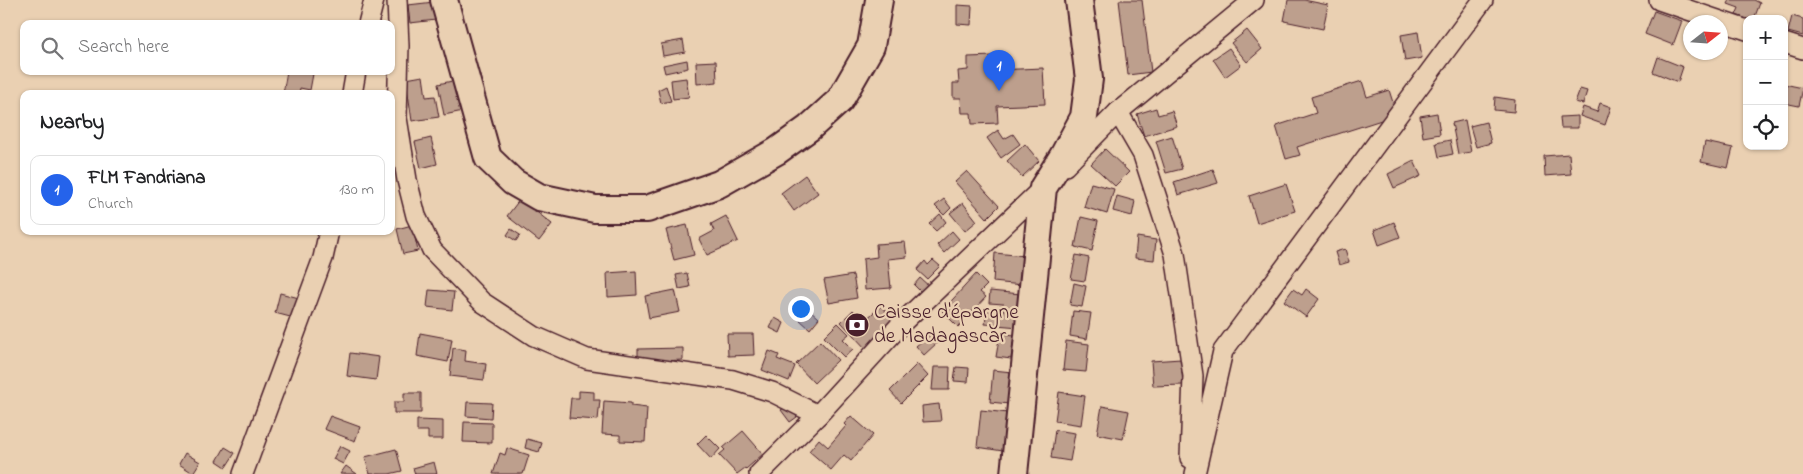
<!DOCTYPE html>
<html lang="en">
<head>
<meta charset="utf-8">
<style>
  :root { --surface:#fff; --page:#f2f2f2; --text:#202124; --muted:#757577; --line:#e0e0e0; --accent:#2563eb }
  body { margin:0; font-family:"Indie Flower",sans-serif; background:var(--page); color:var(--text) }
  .controls { position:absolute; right:15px; top:15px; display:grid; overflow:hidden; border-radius:10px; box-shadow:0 1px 4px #0004 }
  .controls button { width:45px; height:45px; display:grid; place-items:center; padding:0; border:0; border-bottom:1px solid var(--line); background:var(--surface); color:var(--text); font:25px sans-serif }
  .compass { position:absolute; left:1683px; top:15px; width:45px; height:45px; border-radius:50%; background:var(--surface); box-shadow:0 1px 4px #0004; rotate:73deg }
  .you { position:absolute; left:800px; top:308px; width:18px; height:18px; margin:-12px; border:4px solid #fff; border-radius:50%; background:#1a73e8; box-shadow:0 0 0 8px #1a73e833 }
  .badge { display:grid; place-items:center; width:32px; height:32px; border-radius:50%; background:var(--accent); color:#fff; font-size:16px; font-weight:700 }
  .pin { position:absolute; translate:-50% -41px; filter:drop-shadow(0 1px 2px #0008) }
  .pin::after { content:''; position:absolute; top:26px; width:18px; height:15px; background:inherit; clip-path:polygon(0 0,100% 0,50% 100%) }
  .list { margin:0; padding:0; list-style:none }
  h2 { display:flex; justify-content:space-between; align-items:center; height:65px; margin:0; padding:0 20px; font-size:21px }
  h2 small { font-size:16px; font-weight:400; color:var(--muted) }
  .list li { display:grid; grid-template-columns:32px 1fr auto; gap:15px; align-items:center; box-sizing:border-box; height:70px; margin:0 10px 10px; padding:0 10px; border:1px solid var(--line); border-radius:10px }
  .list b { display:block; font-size:19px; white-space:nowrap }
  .list p { margin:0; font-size:16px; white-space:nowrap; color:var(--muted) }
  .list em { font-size:16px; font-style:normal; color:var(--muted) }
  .icon { flex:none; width:28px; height:28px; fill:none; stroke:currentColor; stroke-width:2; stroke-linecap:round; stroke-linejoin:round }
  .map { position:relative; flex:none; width:1803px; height:474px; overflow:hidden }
  .search { position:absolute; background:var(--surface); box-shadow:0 1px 4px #0004; left:20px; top:20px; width:375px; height:55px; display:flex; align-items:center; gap:12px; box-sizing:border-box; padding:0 18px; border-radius:10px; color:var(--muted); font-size:19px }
  .panel { position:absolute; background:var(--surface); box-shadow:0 1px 4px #0004; left:20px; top:90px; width:375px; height:145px; border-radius:10px }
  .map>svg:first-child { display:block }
</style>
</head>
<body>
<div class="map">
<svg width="1803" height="474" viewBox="0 0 1803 474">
  <rect width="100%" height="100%" fill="#ead0b2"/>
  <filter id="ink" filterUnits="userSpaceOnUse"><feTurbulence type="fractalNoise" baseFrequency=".02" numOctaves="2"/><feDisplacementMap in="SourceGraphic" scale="10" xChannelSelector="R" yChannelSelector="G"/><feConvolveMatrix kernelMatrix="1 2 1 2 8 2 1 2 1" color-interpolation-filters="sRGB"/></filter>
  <g filter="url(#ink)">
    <!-- building -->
    <g fill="#bd9f8d" stroke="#4a1f2b">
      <polygon points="1119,0 1142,0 1151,72 1128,75"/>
      <polygon points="1288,0 1304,0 1328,5 1323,29 1284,21"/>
      <polygon points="1730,0 1754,0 1760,3 1754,19 1747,19 1736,15 1739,8 1728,4"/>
      <polygon points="434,2 436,20 410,23 408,5"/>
      <polygon points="957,5 972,6 971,25 957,24"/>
      <polygon points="1654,11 1682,21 1673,45 1645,34"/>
      <polygon points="1792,16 1803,19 1803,36 1788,32"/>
      <polygon points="1247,30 1262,49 1247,62 1231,43"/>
      <polygon points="1418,32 1422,58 1405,61 1401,35"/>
      <polygon points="683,40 685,52 663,56 661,44"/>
      <polygon points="1229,48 1241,65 1225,77 1213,59"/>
      <polygon points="994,56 995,70 1043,68 1045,104 997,106 998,123 972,124 971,113 962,113 961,98 953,98 953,83 959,83 958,71 968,70 968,57"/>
      <polygon points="1658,57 1683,67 1678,82 1653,72"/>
      <polygon points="687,60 688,68 665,73 663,65"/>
      <polygon points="716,61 717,82 697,84 696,62"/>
      <polygon points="287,71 300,71 313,74 310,90 300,88 299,94 283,94"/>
      <polygon points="423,76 426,97 435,96 439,117 412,121 406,79"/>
      <polygon points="686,78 689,97 673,99 671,80"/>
      <polygon points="457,80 463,111 444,115 438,84"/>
      <polygon points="1362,81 1367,97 1389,90 1397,115 1297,147 1300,155 1286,159 1276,126 1316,113 1311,97"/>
      <polygon points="1784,84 1803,88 1799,106 1784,103"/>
      <polygon points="666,86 671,101 661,103 658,90"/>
      <polygon points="1580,89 1587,91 1583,104 1575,102"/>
      <polygon points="1495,97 1515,100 1514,112 1494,110"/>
      <polygon points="1600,103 1611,107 1605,125 1580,116 1583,107 1597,112"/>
      <polygon points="1156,108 1158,115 1172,111 1177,126 1144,136 1137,114"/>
      <polygon points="1437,113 1440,134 1423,137 1420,116"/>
      <polygon points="1578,116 1578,128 1561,128 1560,117"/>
      <polygon points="1465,120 1471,152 1458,154 1452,123"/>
      <polygon points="1486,122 1491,143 1476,147 1470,126"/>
      <polygon points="998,130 1004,139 1013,134 1020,144 1001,158 987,138"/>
      <polygon points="1172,136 1182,169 1166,173 1156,141"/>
      <polygon points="431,138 437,164 421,168 415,142"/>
      <polygon points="1450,140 1453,154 1439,157 1436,143"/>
      <polygon points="1705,142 1733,148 1728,168 1701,162"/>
      <polygon points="1025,144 1039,161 1022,177 1007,161"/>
      <polygon points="1105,149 1129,172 1115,186 1091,164"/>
      <polygon points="1569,154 1571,174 1545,176 1544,156"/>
      <polygon points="1414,161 1421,176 1394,188 1388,174"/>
      <polygon points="1213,169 1218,183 1178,195 1174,182"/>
      <polygon points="967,171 999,206 987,218 955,182"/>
      <polygon points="805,175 818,193 794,211 781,193"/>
      <rect x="391" y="177" width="2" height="26"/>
      <polygon points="1091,183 1114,189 1107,214 1084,207"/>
      <polygon points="1286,184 1295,211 1257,223 1249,196"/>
      <polygon points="1117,196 1135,201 1132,216 1113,211"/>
      <polygon points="520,199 552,224 539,241 507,216"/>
      <polygon points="944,199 951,208 944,215 935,206"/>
      <polygon points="963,203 977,221 965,231 950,213"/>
      <polygon points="940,214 946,222 936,231 929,224"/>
      <polygon points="726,216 738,241 707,255 699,239 714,231 711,224"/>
      <polygon points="1081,217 1098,221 1092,251 1075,247"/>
      <polygon points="1394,222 1400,237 1379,245 1374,230"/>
      <polygon points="412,225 418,251 403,254 397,229"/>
      <polygon points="687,225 694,255 674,260 666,230"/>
      <polygon points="511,229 520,235 516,241 507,235"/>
      <polygon points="952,231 959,239 944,253 937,245"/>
      <polygon points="1137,237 1156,240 1154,260 1135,258"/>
      <polygon points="905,242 907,257 888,259 891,288 865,290 863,259 877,257 876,244"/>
      <polygon points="1345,249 1349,262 1339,265 1335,252"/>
      <polygon points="995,253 1025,256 1022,285 993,282"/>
      <polygon points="1076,255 1089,258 1085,281 1071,279"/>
      <polygon points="933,260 940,266 927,279 917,270 925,261 928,265"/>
      <polygon points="636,271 637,295 608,297 607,273"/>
      <polygon points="687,273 690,287 679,289 676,275"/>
      <polygon points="976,274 987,285 980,292 986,297 958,327 942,311"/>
      <polygon points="853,275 857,298 829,303 824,280"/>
      <polygon points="920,278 930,287 923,294 914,285"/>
      <polygon points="1074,283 1086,286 1082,307 1070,305"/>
      <polygon points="1293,289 1302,295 1306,289 1319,299 1306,317 1284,301"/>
      <polygon points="429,290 454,292 452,310 427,307"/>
      <polygon points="675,290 680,312 649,318 645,296"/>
      <polygon points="990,291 1021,294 1019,327 985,324 987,311 1003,313 1004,304 989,303"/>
      <polygon points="280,293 299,298 294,318 275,313"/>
      <polygon points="881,306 895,321 866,349 841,322 853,310 864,321"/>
      <polygon points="809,309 819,318 810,329 800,320"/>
      <polygon points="1073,311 1091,313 1087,339 1070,336"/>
      <polygon points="775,318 784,323 780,333 770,328"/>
      <polygon points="838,323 849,334 843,339 853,349 844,357 824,337"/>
      <polygon points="420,333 452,339 448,362 417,356"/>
      <polygon points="1000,333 1014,335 1011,359 996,357"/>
      <polygon points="727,334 753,334 754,355 728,356"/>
      <polygon points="930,334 937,343 924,355 916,346"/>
      <polygon points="820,341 838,360 814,383 796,364"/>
      <polygon points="1066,341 1089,344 1086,372 1063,370"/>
      <polygon points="453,348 466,350 465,361 486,364 484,380 450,376"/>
      <polygon points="683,348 683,360 638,362 638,349"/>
      <polygon points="769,351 779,355 777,359 795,366 789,381 762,370"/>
      <polygon points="350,353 379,357 376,380 347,376"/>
      <polygon points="1181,359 1183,385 1153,386 1151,361"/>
      <polygon points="917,364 928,376 901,403 890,391"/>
      <polygon points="934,367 950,367 949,390 932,390"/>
      <polygon points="956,367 969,368 968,382 954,381"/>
      <polygon points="993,370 1012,372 1009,404 990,402"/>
      <polygon points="579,391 594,392 594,400 600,400 598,420 569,418 571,398 579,398"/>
      <polygon points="1059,392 1085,396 1081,425 1055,421"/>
      <polygon points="404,393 421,393 421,413 394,413 394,402 404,402"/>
      <polygon points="604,401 631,403 631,406 647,408 645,442 620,441 620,435 602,434"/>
      <polygon points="467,402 492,403 491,418 466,416"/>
      <polygon points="939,404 941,421 923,422 922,406"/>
      <polygon points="788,405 797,417 790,422 781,410"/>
      <polygon points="1102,406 1129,411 1123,439 1097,434"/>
      <polygon points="981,410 1008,413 1003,451 977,447"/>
      <polygon points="330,416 360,427 355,441 324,429"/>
      <polygon points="851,416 873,435 851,461 844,455 831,470 809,451 819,439 828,447 846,426 844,424"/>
      <polygon points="417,420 443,421 443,439 428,439 428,431 417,431"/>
      <polygon points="464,422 492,423 492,443 463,442"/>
      <polygon points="1055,430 1075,433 1070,461 1051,458"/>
      <polygon points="743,431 763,454 746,469 745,468 737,474 719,455 725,450 723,448"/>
      <polygon points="706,435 720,449 711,459 697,444"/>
      <polygon points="527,439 542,443 539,452 525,448"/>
      <polygon points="340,446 350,451 343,464 333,459"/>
      <polygon points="225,447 235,453 226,467 217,461"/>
      <polygon points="507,448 529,455 523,474 493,474 500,453 505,455"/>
      <polygon points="396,449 402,471 389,474 370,474 365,457"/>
      <polygon points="185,453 200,462 193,473 179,464"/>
      <polygon points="434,462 437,474 415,474 413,468"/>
      <polygon points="346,466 357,474 340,474"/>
    </g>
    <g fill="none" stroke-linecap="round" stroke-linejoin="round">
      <defs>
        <g id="street">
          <polyline points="397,0 399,46 397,118 407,180 416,216 432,250 482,302 534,336 587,359 733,380 772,392 818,415"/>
          <polyline points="1659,0 1747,30"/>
          <polyline points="368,24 374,0"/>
          <polyline points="1784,43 1803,49"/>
          <polyline points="352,94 356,71"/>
          <polyline points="1118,112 1143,155 1175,254 1193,376 1190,458"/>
          <polyline points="1065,166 1118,112 1254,0"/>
          <polyline points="243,474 323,258 329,231"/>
          <polyline points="759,474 818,415 903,322 1046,185"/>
          <polyline points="1195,474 1223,351 1483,0"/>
        </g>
        <g id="secondary">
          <polyline points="444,0 488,158 513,182 539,197 595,209 647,209 719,184 777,151 809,128 840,100 871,46 879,0"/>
          <polyline points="1014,474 1043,188 1063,156 1084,117 1089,79 1079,0"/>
        </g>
      </defs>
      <!-- street casing -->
      <use href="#street" stroke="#4a1f2b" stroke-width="22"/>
      <!-- secondary casing -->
      <use href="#secondary" stroke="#4a1f2b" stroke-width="30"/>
      <!-- street -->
      <use href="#street" stroke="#ead0b2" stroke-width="19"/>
      <!-- secondary -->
      <use href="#secondary" stroke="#ead0b2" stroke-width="26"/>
    </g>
  </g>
  <!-- icons -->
  <defs>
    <symbol id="bank-disc" viewBox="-11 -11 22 22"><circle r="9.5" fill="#4a1f2b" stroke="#ead0b2"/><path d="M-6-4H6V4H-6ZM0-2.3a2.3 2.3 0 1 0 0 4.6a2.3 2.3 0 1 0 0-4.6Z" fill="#fff"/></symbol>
  </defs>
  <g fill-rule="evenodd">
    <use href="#bank-disc" x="843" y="311" width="28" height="28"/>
  </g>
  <g text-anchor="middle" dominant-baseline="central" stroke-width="4.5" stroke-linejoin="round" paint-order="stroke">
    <!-- poi labels -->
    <g font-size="21" fill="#4a1f2b" stroke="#ead0b2" text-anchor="start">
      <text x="874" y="313">Caisse d'épargne<tspan x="874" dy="24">de Madagascar</tspan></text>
    </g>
  </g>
</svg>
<div class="controls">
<button>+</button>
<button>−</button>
<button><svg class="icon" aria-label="locate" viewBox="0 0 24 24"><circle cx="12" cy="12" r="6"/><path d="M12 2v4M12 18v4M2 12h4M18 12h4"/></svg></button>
</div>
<svg class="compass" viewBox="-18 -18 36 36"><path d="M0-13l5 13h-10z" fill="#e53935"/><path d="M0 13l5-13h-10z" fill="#757577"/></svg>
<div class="you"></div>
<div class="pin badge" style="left:999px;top:91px">1</div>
<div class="search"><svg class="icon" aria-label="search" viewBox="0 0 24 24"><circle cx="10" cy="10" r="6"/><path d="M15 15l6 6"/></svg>Search here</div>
<section class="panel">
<h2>Nearby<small></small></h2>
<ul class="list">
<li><span class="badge">1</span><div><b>FLM Fandriana</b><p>Church</p></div><em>130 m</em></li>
</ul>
</section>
</div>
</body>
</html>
